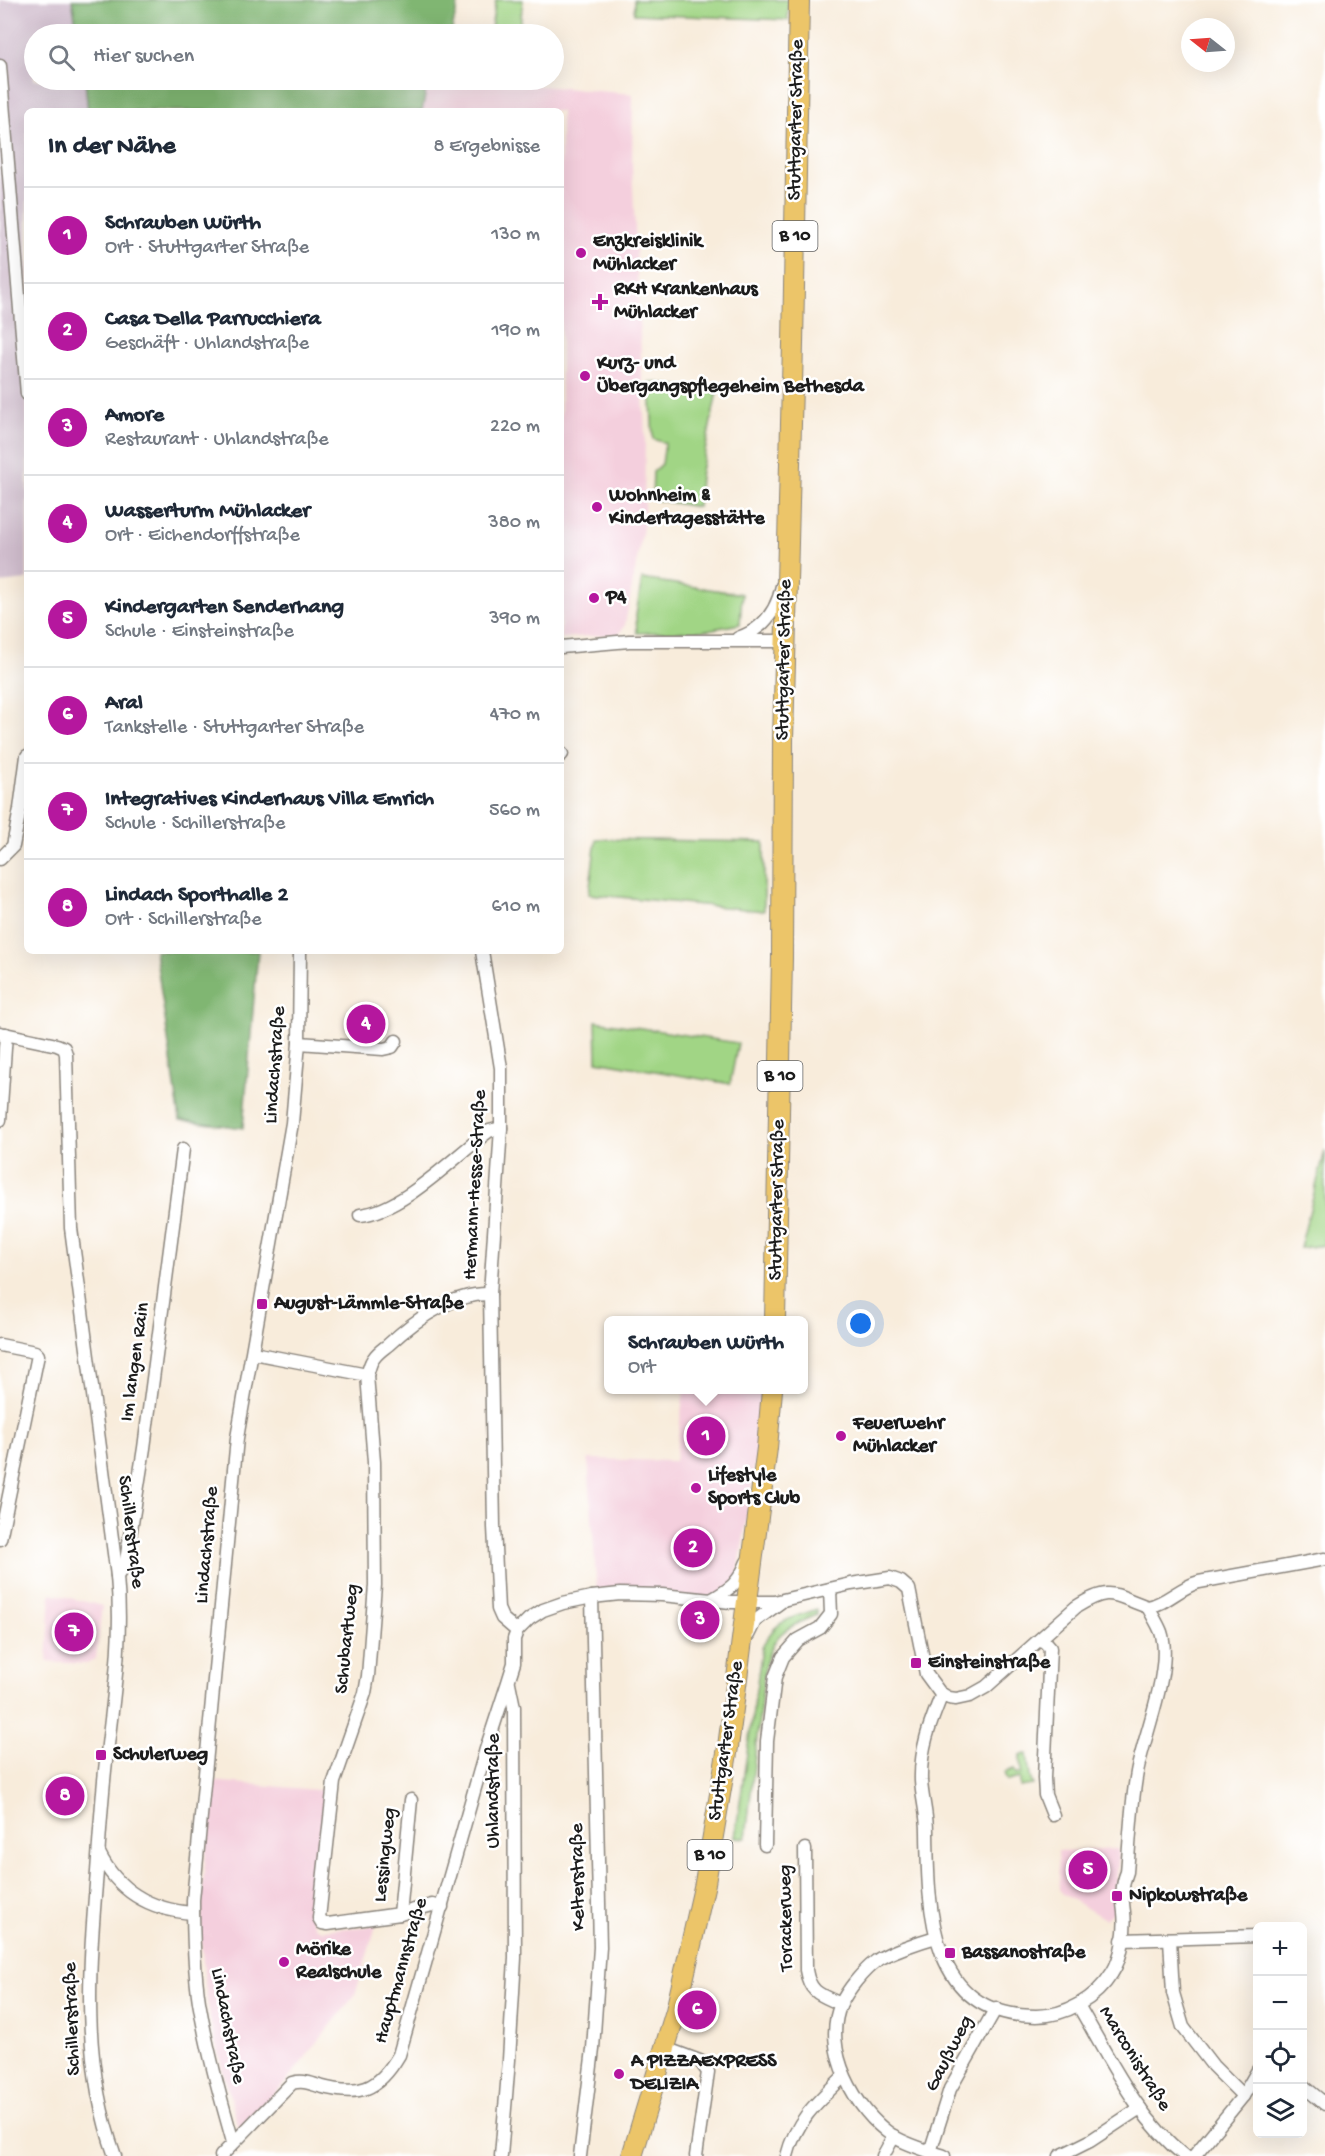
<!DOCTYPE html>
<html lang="de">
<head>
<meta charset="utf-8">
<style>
  :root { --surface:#fff; --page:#f2f2f3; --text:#1f2937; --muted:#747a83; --line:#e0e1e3; --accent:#b5179e }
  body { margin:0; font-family:"Gochi Hand",sans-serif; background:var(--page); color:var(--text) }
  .controls { position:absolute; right:18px; bottom:18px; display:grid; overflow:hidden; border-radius:9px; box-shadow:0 6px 24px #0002 }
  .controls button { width:54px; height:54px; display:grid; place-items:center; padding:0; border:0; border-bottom:2px solid var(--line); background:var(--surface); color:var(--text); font:30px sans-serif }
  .compass { position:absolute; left:1181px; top:18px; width:54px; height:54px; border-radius:50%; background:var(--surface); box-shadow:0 6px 24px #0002; rotate:287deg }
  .you { position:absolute; left:861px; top:1324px; width:21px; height:21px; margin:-15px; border:4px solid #fff; border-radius:50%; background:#1a73e8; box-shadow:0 0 0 9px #1a73e833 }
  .badge { display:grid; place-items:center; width:39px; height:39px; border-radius:50%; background:var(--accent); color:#fff; font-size:20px; font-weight:700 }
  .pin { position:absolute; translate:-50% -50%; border:3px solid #fff; box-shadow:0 2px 6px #0006 }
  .popup { position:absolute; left:604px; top:1316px; width:204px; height:78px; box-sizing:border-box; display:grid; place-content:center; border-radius:9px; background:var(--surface); filter:drop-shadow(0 2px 4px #0005); font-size:20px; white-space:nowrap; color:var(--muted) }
  .popup b { font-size:22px; color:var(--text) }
  .popup::after { content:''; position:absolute; left:50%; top:100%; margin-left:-12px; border:12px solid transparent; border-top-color:var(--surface) }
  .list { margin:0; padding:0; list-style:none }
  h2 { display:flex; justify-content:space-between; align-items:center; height:78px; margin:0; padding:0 24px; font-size:26px }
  h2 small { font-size:20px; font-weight:400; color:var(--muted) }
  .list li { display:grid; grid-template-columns:39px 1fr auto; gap:18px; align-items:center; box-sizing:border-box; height:96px; padding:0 24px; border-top:2px solid var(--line) }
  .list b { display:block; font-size:22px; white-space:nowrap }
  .list p { margin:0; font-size:20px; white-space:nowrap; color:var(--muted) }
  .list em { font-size:20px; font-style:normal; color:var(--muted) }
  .icon { flex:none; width:33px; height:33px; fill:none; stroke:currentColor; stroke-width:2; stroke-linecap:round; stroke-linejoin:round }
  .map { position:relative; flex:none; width:1325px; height:2156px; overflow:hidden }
  .search { position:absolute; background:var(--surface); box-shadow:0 6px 24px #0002; left:24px; top:24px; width:540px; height:66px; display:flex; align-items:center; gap:15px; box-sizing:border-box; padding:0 21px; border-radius:33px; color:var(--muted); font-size:22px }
  .panel { position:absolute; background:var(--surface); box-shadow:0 6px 24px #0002; left:24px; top:108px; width:540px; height:846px; border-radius:9px }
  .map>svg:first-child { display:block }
</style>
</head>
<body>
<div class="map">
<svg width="1325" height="2156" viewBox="0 0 1325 2156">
  <rect width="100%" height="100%" fill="#fff"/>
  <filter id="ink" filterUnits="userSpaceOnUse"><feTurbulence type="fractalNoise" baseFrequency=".0167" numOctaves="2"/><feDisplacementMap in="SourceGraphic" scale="12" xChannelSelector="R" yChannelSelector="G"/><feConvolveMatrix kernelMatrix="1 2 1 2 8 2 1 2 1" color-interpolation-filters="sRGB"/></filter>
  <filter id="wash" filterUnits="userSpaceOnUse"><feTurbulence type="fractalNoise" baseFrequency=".008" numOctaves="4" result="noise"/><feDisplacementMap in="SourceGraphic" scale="24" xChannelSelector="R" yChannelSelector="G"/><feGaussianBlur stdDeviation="1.35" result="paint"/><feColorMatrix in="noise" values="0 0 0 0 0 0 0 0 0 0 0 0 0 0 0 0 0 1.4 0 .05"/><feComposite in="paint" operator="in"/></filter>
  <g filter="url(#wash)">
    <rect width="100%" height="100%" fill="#f8ecdb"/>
    <!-- built -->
    <g fill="#f4cfdd">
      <polygon points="428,80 507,80 530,85 633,94 632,167 645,436 644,522 625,625 619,634 561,638 561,111 422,111"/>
      <polygon points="684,1390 762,1390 756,1458 734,1600 597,1594 588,1459 675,1461"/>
      <polygon points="51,1593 102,1606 96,1658 87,1664 47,1662"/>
      <polygon points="212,1781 329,1791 312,1919 315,1927 322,1930 376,1926 355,1995 286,2082 239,2129 212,2031 205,1986 201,1937 202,1897"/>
      <polygon points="1119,1849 1114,1911 1105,1919 1061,1893 1059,1889 1058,1851"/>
    </g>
    <!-- industrial -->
    <polygon fill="#d0bdcd" points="0,0 72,0 78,34 34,34 34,80 85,80 88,111 27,111 27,580 0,583"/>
    <!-- green -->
    <g fill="#a1d585" stroke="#5e7850" stroke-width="1.5">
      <polygon points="496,0 523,0 519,34 490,34"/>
      <polygon points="634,0 788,0 788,20 634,14"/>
      <polygon points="650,382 717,392 700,476 698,507 652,499 653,472 662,464 665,443 653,439"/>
      <polygon points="642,579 742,594 740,624 702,631 637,633 636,615"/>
      <polygon points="596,839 764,842 764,911 589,894"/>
      <polygon points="596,1021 738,1043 730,1084 597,1061"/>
      <polygon points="1325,1151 1325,1245 1300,1248"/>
      <path d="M817,1609V1614C785,1630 776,1629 765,1665L746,1838L735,1837L762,1648C775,1619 789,1619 817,1609Z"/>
      <path d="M1027,1754C1029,1765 1028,1775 1033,1785L1020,1787V1778L1007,1781L1004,1773L1014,1769L1016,1774H1021L1020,1755Z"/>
    </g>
    <!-- forest -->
    <g fill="#80b672" stroke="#4e6947" stroke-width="1.5">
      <polygon points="72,0 459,0 451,34 78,34"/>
      <polygon points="85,80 428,80 422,111 88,111"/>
      <polygon points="155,951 258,951 243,1128 180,1120"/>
    </g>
  </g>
  <g filter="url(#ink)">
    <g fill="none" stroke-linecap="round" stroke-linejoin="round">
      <defs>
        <g id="minor">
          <polyline points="0,66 27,394"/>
          <path d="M738,638C762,630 777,611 782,586"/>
          <polyline points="561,647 629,641 785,641"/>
          <polyline points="561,755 562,754"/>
          <polyline points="0,859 13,846 20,809 27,756"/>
          <polyline points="482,951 501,1068 501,1128 490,1294 494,1527 498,1609 502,1618 517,1631"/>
          <path d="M0,1033L57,1045L64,1048L66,1054L71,1228L117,1576C123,1637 114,1692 107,1753C102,1792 100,1832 97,1872C89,1969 81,2062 115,2156"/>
          <polyline points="299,1043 383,1049 392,1047 396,1041"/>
          <polyline points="0,1120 6,1034"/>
          <path d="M360,1215C403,1211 455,1156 489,1131L501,1128"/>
          <polyline points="0,1345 35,1352 38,1355 0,1539"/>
          <path d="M253,1353L367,1375C369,1370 370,1362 374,1358C377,1353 383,1349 388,1345C415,1320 451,1293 490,1294"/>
          <polyline points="367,1375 374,1462 375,1585 368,1676 365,1693 334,1782 319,1918 322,1923 328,1924 400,1914 432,1905 442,1907"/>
          <polyline points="117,1576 123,1568 126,1561 144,1448 183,1149"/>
          <path d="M711,1600C730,1589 739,1583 747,1562"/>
          <polyline points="748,1635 755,1621 781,1602"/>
          <polyline points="1042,1639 1050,1648 1044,1778 1045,1795 1053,1815"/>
          <path d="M942,1694C930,1724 920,1748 921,1781C922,1798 927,1814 927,1831C928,1910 929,2016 1036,2016C1065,2016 1096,1999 1112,1973C1122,1958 1126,1930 1124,1912C1122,1897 1121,1886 1127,1872C1130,1838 1131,1805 1137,1772C1144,1735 1173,1667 1161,1632C1158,1624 1152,1615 1148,1607"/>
          <polyline points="765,1845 767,1741 775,1677 783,1657 798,1640 820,1628 831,1614 830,1589"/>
          <path d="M805,1849L806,1970C810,1994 821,1995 841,2004"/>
          <path d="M99,1853C118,1892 151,1910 193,1913"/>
          <polyline points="400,1914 411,1800"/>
          <path d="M936,1937C922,1941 886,1953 876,1961C863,1971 848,1989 841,2004C821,2048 855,2111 893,2136C907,2145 928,2151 944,2156"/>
          <polyline points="1170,1939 1173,1993 1183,2027 1213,2066 1243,2096"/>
          <polyline points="1122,1940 1258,1936"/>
          <path d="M1078,2005C1109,2057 1136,2118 1185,2156"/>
          <polyline points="665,2048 700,2061 708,2072 696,2156"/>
          <polyline points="1302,2085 1325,2104"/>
          <path d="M233,2142C220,2096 207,2050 199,2002C194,1969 193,1934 193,1900L237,1438L292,1123L299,1043L300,951"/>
          <polyline points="930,2152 950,2089 996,2008"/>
          <path d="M221,2156L292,2083C303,2080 309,2083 319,2086C359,2097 378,2091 399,2055L486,1749L508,1682L514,1663V1639L517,1631L529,1619L543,1610L563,1603L592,1597L620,1594L662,1595L731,1602H774L851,1584L890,1578L901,1582L909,1589L926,1674L940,1693L949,1698L956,1699L970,1696L986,1687L1076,1607C1112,1584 1114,1596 1148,1607C1166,1604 1180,1587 1199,1582L1325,1559"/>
          <polyline points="501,2156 509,2060 515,1958 514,1707 509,1683"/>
          <polyline points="580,2156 593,2049 600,1947 592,1597"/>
          <path d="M787,2156C796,2120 818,2101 844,2076"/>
          <polyline points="883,2156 894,2136"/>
          <polyline points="1060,2156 1090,2141 1140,2108"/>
          <polyline points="1194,2156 1243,2096 1258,2070"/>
        </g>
        <g id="primary">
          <polyline points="775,1320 782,958 783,741 793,344 799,0"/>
          <polyline points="632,2156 676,2011 705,1883 728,1747 767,1448 772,1390"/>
        </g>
      </defs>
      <!-- minor casing -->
      <use href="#minor" stroke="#8a847c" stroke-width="15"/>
      <!-- primary casing -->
      <use href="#primary" stroke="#8a847c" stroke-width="22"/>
      <!-- minor -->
      <use href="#minor" stroke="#fff" stroke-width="12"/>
      <!-- primary -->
      <use href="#primary" stroke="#ecc569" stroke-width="20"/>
    </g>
  </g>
  <!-- markers -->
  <g fill="#b5179e" stroke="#fff" stroke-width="2">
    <circle cx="581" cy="253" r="6"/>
    <path d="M597 293h6v6h6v6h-6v6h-6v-6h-6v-6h6z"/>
    <circle cx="585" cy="376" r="6"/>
    <circle cx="597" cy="507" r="6"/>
    <circle cx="594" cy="598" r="6"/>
    <rect x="256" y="1298" width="12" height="12" rx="3"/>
    <circle cx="841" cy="1436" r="6"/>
    <circle cx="696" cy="1488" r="6"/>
    <rect x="910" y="1657" width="12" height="12" rx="3"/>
    <rect x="95" y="1749" width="12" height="12" rx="3"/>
    <rect x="1111" y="1890" width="12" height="12" rx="3"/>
    <rect x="944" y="1947" width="12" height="12" rx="3"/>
    <circle cx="284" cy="1962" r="6"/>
    <circle cx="619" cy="2074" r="6"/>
  </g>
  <g text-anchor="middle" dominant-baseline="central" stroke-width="5" stroke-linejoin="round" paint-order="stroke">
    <!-- shield labels -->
    <g fill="#fff" stroke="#606060" stroke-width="1.5">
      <rect x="772.5" y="221" width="45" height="30" rx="4.5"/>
      <rect x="757.5" y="1061" width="45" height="30" rx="4.5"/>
      <rect x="687.5" y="1840" width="45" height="30" rx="4.5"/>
    </g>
    <g font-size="18" font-weight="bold" fill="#1c1c1c">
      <text x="795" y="236">B 10</text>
      <text x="780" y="1076">B 10</text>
      <text x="710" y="1855">B 10</text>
    </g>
    <!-- street labels -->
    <g font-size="20" fill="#1c1c1c" stroke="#fff">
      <text transform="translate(797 120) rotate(-89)">Stuttgarter Straße</text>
      <text transform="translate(785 660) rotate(-89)">Stuttgarter Straße</text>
      <text transform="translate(276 1065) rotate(-86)">Lindachstraße</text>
      <text transform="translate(476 1185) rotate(-87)">Hermann-Hesse-Straße</text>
      <text transform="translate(778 1200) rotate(-89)">Stuttgarter Straße</text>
      <text transform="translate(136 1362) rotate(-82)">Im langen Rain</text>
      <text transform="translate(130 1532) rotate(83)">Schillerstraße</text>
      <text transform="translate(208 1545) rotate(-85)">Lindachstraße</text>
      <text transform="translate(348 1639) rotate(-84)">Schubartweg</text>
      <text transform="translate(727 1741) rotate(-82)">Stuttgarter Straße</text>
      <text transform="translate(494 1791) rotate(-90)">Uhlandstraße</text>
      <text transform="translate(386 1855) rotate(-84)">Lessingweg</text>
      <text transform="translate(579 1877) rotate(-91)">Kelterstraße</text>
      <text transform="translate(787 1918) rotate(-91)">Torackerweg</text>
      <text transform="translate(402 1971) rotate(-74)">Hauptmannstraße</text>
      <text transform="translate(73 2019) rotate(-92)">Schillerstraße</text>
      <text transform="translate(227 2026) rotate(79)">Lindachstraße</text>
      <text transform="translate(950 2054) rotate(-63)">Gaußweg</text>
      <text transform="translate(1134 2059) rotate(58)">Marconistraße</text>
    </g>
    <!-- poi labels -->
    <g font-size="20" font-weight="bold" fill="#1c1c1c" stroke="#fff" text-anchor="start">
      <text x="593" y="242">Enzkreisklinik<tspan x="593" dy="23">Mühlacker</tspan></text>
      <text x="614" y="290">RKH Krankenhaus<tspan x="614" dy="23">Mühlacker</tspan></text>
      <text x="597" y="364">Kurz- und<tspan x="597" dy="23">Übergangspflegeheim Bethesda</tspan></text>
      <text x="609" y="496">Wohnheim &amp;<tspan x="609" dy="23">Kindertagesstätte</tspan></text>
      <text x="606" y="598">P4</text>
      <text x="274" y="1304">August-Lämmle-Straße</text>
      <text x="853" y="1424">Feuerwehr<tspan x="853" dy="23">Mühlacker</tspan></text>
      <text x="708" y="1476">Lifestyle<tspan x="708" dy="23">Sports Club</tspan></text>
      <text x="928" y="1663">Einsteinstraße</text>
      <text x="113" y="1755">Schulerweg</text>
      <text x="1129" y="1896">Nipkowstraße</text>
      <text x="296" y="1950">Mörike<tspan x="296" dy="23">Realschule</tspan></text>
      <text x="962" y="1953">Bassanostraße</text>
      <text x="631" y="2062">A PIZZAEXPRESS<tspan x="631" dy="23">DELIZIA</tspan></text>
    </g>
  </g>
</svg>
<div class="controls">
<button>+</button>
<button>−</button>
<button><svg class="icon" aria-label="locate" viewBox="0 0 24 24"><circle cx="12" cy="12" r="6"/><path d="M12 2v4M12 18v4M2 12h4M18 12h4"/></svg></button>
<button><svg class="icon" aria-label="layers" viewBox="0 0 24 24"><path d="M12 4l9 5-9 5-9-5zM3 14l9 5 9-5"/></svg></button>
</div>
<svg class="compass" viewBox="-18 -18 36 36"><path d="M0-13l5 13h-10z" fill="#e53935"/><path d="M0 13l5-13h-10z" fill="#747a83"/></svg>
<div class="you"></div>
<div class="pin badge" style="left:706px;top:1436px">1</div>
<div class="popup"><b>Schrauben Würth</b>Ort</div>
<div class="pin badge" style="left:693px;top:1548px">2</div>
<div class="pin badge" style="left:700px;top:1620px">3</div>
<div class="pin badge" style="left:366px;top:1024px">4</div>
<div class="pin badge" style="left:1088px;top:1870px">5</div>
<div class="pin badge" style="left:697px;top:2010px">6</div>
<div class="pin badge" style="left:74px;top:1632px">7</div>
<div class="pin badge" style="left:65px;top:1796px">8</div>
<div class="search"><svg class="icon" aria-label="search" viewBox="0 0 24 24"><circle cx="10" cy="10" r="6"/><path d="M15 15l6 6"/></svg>Hier suchen</div>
<section class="panel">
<h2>In der Nähe<small>8 Ergebnisse</small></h2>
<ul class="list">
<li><span class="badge">1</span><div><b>Schrauben Würth</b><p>Ort · Stuttgarter Straße</p></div><em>130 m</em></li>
<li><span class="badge">2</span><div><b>Casa Della Parrucchiera</b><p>Geschäft · Uhlandstraße</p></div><em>190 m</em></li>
<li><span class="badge">3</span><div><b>Amore</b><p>Restaurant · Uhlandstraße</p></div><em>220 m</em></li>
<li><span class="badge">4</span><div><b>Wasserturm Mühlacker</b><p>Ort · Eichendorffstraße</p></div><em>380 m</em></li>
<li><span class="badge">5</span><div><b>Kindergarten Senderhang</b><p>Schule · Einsteinstraße</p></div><em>390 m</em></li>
<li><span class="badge">6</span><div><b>Aral</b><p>Tankstelle · Stuttgarter Straße</p></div><em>470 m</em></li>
<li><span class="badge">7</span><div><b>Integratives Kinderhaus Villa Emrich</b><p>Schule · Schillerstraße</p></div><em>560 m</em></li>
<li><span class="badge">8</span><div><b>Lindach Sporthalle 2</b><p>Ort · Schillerstraße</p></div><em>610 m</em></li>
</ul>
</section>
</div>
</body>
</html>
